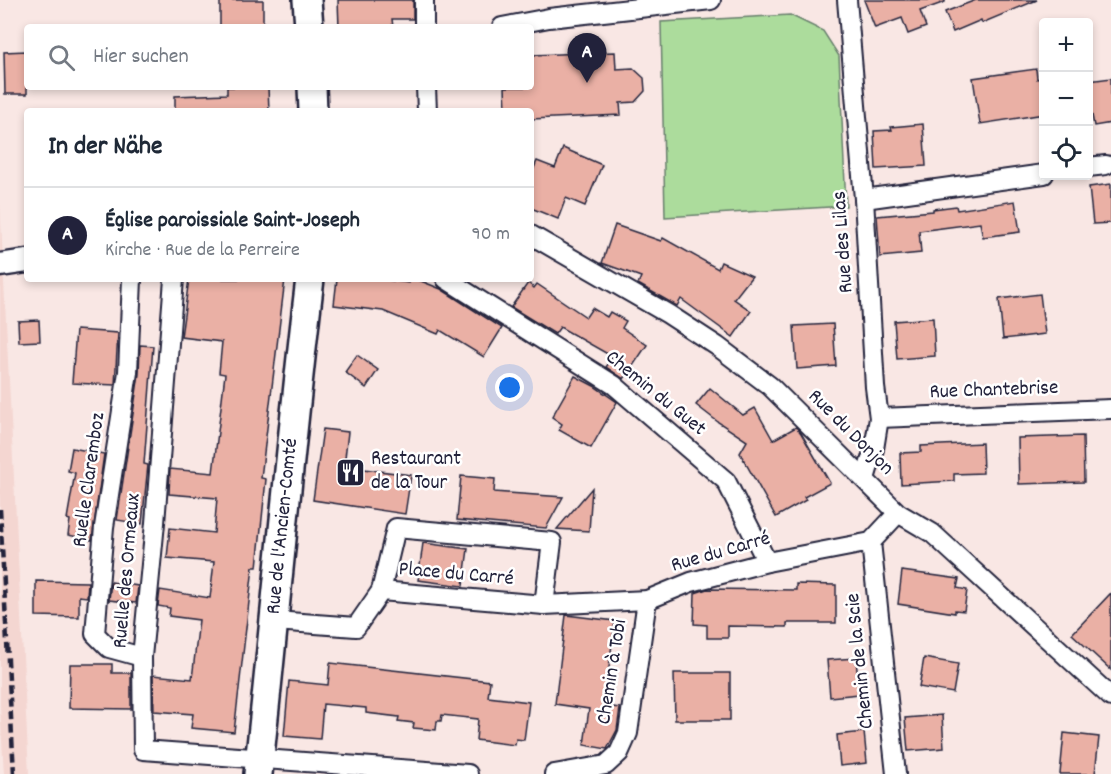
<!DOCTYPE html>
<html lang="de">
<head>
<meta charset="utf-8">
<style>
  :root { --surface:#fff; --page:#f2f2f3; --text:#1f2937; --muted:#747a83; --line:#e0e1e3; --accent:#22223b }
  body { margin:0; font-family:Dekko,sans-serif; background:var(--page); color:var(--text) }
  .controls { position:absolute; right:18px; top:18px; display:grid; overflow:hidden; border-radius:6px; box-shadow:0 3px 9px #0003 }
  .controls button { width:54px; height:54px; display:grid; place-items:center; padding:0; border:0; border-bottom:2px solid var(--line); background:var(--surface); color:var(--text); font:30px sans-serif }
  .you { position:absolute; left:510px; top:388px; width:21px; height:21px; margin:-15px; border:4px solid #fff; border-radius:50%; background:#1a73e8; box-shadow:0 0 0 9px #1a73e833 }
  .badge { display:grid; place-items:center; width:39px; height:39px; border-radius:50%; background:var(--accent); color:#fff; font-size:20px; font-weight:700 }
  .pin { position:absolute; translate:-50% -50px; filter:drop-shadow(0 2px 3px #0008) }
  .pin::after { content:''; position:absolute; top:32px; width:21px; height:18px; background:inherit; clip-path:polygon(0 0,100% 0,50% 100%) }
  .list { margin:0; padding:0; list-style:none }
  h2 { display:flex; justify-content:space-between; align-items:center; height:78px; margin:0; padding:0 24px; font-size:26px }
  h2 small { font-size:20px; font-weight:400; color:var(--muted) }
  .list li { display:grid; grid-template-columns:39px 1fr auto; gap:18px; align-items:center; box-sizing:border-box; height:96px; padding:0 24px; border-top:2px solid var(--line) }
  .list b { display:block; font-size:22px; white-space:nowrap }
  .list p { margin:0; font-size:20px; white-space:nowrap; color:var(--muted) }
  .list em { font-size:20px; font-style:normal; color:var(--muted) }
  .icon { flex:none; width:33px; height:33px; fill:none; stroke:currentColor; stroke-width:2; stroke-linecap:round; stroke-linejoin:round }
  .map { position:relative; flex:none; width:1111px; height:774px; overflow:hidden }
  .search { position:absolute; background:var(--surface); box-shadow:0 3px 9px #0003; left:24px; top:24px; width:510px; height:66px; display:flex; align-items:center; gap:15px; box-sizing:border-box; padding:0 21px; border-radius:6px; color:var(--muted); font-size:22px }
  .panel { position:absolute; background:var(--surface); box-shadow:0 3px 9px #0003; left:24px; top:108px; width:510px; height:174px; border-radius:6px }
  .map>svg:first-child { display:block }
</style>
</head>
<body>
<div class="map">
<svg width="1111" height="774" viewBox="0 0 1111 774">
  <rect width="100%" height="100%" fill="#f9e7e4"/>
  <filter id="ink" filterUnits="userSpaceOnUse"><feTurbulence type="fractalNoise" baseFrequency=".0167" numOctaves="2"/><feDisplacementMap in="SourceGraphic" scale="12" xChannelSelector="R" yChannelSelector="G"/><feConvolveMatrix kernelMatrix="1 2 1 2 8 2 1 2 1" color-interpolation-filters="sRGB"/></filter>
  <g filter="url(#ink)">
    <!-- built -->
    <polygon fill="#f4d6d1" points="0,203 29,774 4,774 0,706"/>
    <!-- green -->
    <polygon fill="#acdc9c" stroke="#677f6c" stroke-width="1.5" points="790,15 823,31 839,56 846,206 665,217 661,22"/>
    <!-- building -->
    <g fill="#eab0a5" stroke="#22223b" stroke-width="1.5">
      <rect x="220" y="0" width="43" height="26"/>
      <polygon points="338,0 413,0 413,19 392,19 393,27 339,27"/>
      <polygon points="864,0 945,0 945,2 920,11 926,27 908,34 902,18 875,28"/>
      <polygon points="976,0 1037,0 982,23 981,20 953,32 945,12"/>
      <polygon points="27,51 27,94 5,94 4,52"/>
      <polygon points="615,52 616,69 633,68 644,78 645,91 635,102 620,103 621,115 531,119 531,111 506,111 505,87 531,87 531,55"/>
      <polygon points="1036,69 1037,79 1044,78 1044,114 980,124 973,78"/>
      <polygon points="1111,78 1111,123 1094,126 1092,115 1089,116 1089,81"/>
      <polygon points="227,87 268,87 269,111 175,111 175,96 227,94"/>
      <polygon points="923,124 926,166 876,169 874,131 892,130 891,127"/>
      <polygon points="563,148 602,165 585,206 566,198 558,219 531,208 531,175 537,161 555,168"/>
      <polygon points="1111,184 1111,223 1093,224 1089,187"/>
      <polygon points="1015,201 1020,232 983,237 980,223 919,231 921,253 880,257 877,216 933,211 933,209 956,206 957,210"/>
      <polygon points="615,225 661,241 663,238 718,269 721,262 752,276 734,299 751,311 733,337 681,299 677,306 638,284 641,277 602,263"/>
      <polygon points="189,279 285,279 261,478 266,479 257,567 253,567 234,732 191,728 193,714 154,711 153,675 192,679 199,620 169,616 170,608 158,606 160,590 210,598 214,562 167,558 170,528 214,533 217,498 169,494 170,469 213,473 225,374 219,373 222,342 181,337"/>
      <polygon points="337,279 379,279 409,283 410,279 416,279 441,289 502,328 484,357 440,330 438,334 383,311 334,305"/>
      <polygon points="528,283 534,288 537,284 586,317 592,308 607,317 610,312 626,321 622,328 647,345 624,379 606,367 613,357 560,327 555,334 511,307"/>
      <polygon points="1040,294 1045,334 1003,339 999,299"/>
      <polygon points="933,318 935,356 897,359 894,321"/>
      <polygon points="39,320 40,341 19,342 18,321"/>
      <polygon points="833,324 836,366 797,369 794,326"/>
      <polygon points="76,330 118,333 115,385 72,383"/>
      <polygon points="140,345 153,346 144,464 148,465 142,524 117,520 139,374"/>
      <polygon points="357,355 378,370 366,388 345,372"/>
      <polygon points="575,376 594,386 617,402 591,448 559,430 562,424 552,417"/>
      <polygon points="710,388 743,415 755,408 773,440 796,427 801,433 830,483 804,497 806,500 776,517 740,453 747,441 718,422 696,405"/>
      <polygon points="323,429 348,432 345,458 357,460 356,468 411,475 405,514 313,500"/>
      <polygon points="1083,436 1084,482 1019,484 1018,438"/>
      <polygon points="982,443 983,473 954,474 954,481 901,484 900,453 921,452 921,446"/>
      <polygon points="72,448 104,454 92,540 68,535 70,520 67,519 75,473 68,471"/>
      <polygon points="461,476 495,479 494,492 563,497 546,528 457,520"/>
      <polygon points="592,488 589,531 557,529"/>
      <polygon points="423,543 468,549 463,586 418,580"/>
      <polygon points="902,571 959,579 957,588 967,590 964,611 955,610 955,613 898,604"/>
      <polygon points="36,581 88,582 87,597 79,596 79,617 36,616"/>
      <polygon points="111,582 138,586 136,603 109,600"/>
      <polygon points="796,584 836,585 836,623 787,623 787,627 728,626 728,638 707,638 707,625 694,624 695,593 707,589 796,590"/>
      <polygon points="1111,593 1111,670 1072,634"/>
      <polygon points="566,615 615,621 604,706 620,708 617,730 607,749 584,745 589,709 555,704"/>
      <polygon points="856,658 859,694 830,697 827,660"/>
      <polygon points="924,658 958,664 953,693 919,687"/>
      <polygon points="330,663 490,681 488,697 529,702 524,740 516,739 515,745 476,740 478,719 442,715 441,721 437,721 436,730 413,728 414,723 398,721 399,717 366,713 366,708 323,704 320,739 284,736 289,681 328,685"/>
      <polygon points="70,664 112,664 112,673 131,673 131,709 69,708"/>
      <polygon points="674,673 730,673 730,720 675,720"/>
      <polygon points="942,715 944,748 908,751 905,718"/>
      <polygon points="864,732 867,763 840,766 837,735"/>
      <polygon points="1064,733 1099,737 1095,774 1060,774"/>
    </g>
    <g fill="none" stroke-linecap="round" stroke-linejoin="round">
      <defs>
        <g id="minor">
          <polyline points="847,0 864,199 875,387 879,418 874,449 865,479"/>
          <polyline points="424,27 424,0"/>
          <polyline points="502,27 549,18 711,0"/>
          <polyline points="426,87 427,111"/>
          <polyline points="1088,167 1106,165"/>
          <polyline points="864,199 1044,174"/>
          <polyline points="531,235 668,314 717,346 770,386 898,513 932,533 1111,697"/>
          <polyline points="132,279 128,372 104,527 95,634 109,648 142,657"/>
          <polyline points="174,279 155,523 142,657 143,750 468,774"/>
          <polyline points="446,279 614,385 726,481 767,562"/>
          <polyline points="879,418 1111,409"/>
          <polyline points="871,542 896,774"/>
          <polyline points="381,591 396,528 552,542 544,605"/>
          <polyline points="275,621 356,627 381,591 544,605 647,600 691,582 767,562 871,542 898,513"/>
          <polyline points="554,774 606,765 619,753 628,733 647,600"/>
        </g>
        <polyline id="tertiary" points="0,265 27,261"/>
        <g id="secondary">
          <polyline points="307,0 309,27"/>
          <polyline points="312,87 313,111"/>
          <path id="s1" d="M258,774C276,609 290,444 310,279"/>
        </g>
      </defs>
      <!-- minor casing -->
      <use href="#minor" stroke="#22223b" stroke-width="22"/>
      <!-- tertiary casing -->
      <use href="#tertiary" stroke="#22223b" stroke-width="27"/>
      <!-- secondary casing -->
      <use href="#secondary" stroke="#22223b" stroke-width="32"/>
      <!-- minor -->
      <use href="#minor" stroke="#fff" stroke-width="18"/>
      <!-- tertiary -->
      <use href="#tertiary" stroke="#fff" stroke-width="22"/>
      <!-- secondary -->
      <use href="#secondary" stroke="#fff" stroke-width="27"/>
      <!-- rail -->
      <polyline stroke="#22223b" stroke-width="4.5" stroke-dasharray="9 4.5" stroke-linecap="butt" points="0,509 14,774"/>
    </g>
  </g>
  <!-- icons -->
  <defs>
    <symbol id="restaurant-square" viewBox="-11 -11 22 22"><rect x="-9" y="-9" width="18" height="18" rx="4" fill="#22223b" stroke="#fff"/><path d="M-5-6h1v4h1v-4h1v4h1v-4h1v5L-1.5 .5V6h-2V.5L-5-1ZM5-6V6H3V1.5H1.5Q1.5-4 5-6Z" fill="#fff"/></symbol>
  </defs>
  <g fill-rule="evenodd">
    <use href="#restaurant-square" x="334" y="456" width="33" height="33"/>
  </g>
  <g text-anchor="middle" dominant-baseline="central" stroke-width="5" stroke-linejoin="round" paint-order="stroke">
    <!-- street labels -->
    <g font-size="21" fill="#22223b" stroke="#fff">
      <text transform="translate(844 242) rotate(-94)">Rue des Lilas</text>
      <text transform="translate(994 391) rotate(-2)">Rue Chantebrise</text>
      <text transform="translate(655 394) rotate(39)">Chemin du Guet</text>
      <text transform="translate(850 433) rotate(45)">Rue du Donjon</text>
      <text transform="translate(90 480) rotate(-82)">Ruelle Claremboz</text>
      <text stroke="none"><textPath href="#s1" startOffset="249">Rue de l'Ancien-Comté</textPath></text>
      <text transform="translate(721 553) rotate(-16)">Rue du Carré</text>
      <text transform="translate(128 571) rotate(-85)">Ruelle des Ormeaux</text>
      <text transform="translate(456 575) rotate(5)">Place du Carré</text>
      <text transform="translate(861 661) rotate(-96)">Chemin de la Scie</text>
      <text transform="translate(613 672) rotate(-81)">Chemin à Tobi</text>
    </g>
    <!-- poi labels -->
    <g font-size="21" fill="#22223b" stroke="#fff" text-anchor="start">
      <text x="371" y="460">Restaurant<tspan x="371" dy="24">de la Tour</tspan></text>
    </g>
  </g>
</svg>
<div class="controls">
<button>+</button>
<button>−</button>
<button><svg class="icon" aria-label="locate" viewBox="0 0 24 24"><circle cx="12" cy="12" r="6"/><path d="M12 2v4M12 18v4M2 12h4M18 12h4"/></svg></button>
</div>
<div class="you"></div>
<div class="pin badge" style="left:587px;top:83px">A</div>
<div class="search"><svg class="icon" aria-label="search" viewBox="0 0 24 24"><circle cx="10" cy="10" r="6"/><path d="M15 15l6 6"/></svg>Hier suchen</div>
<section class="panel">
<h2>In der Nähe<small></small></h2>
<ul class="list">
<li><span class="badge">A</span><div><b>Église paroissiale Saint-Joseph</b><p>Kirche · Rue de la Perreire</p></div><em>90 m</em></li>
</ul>
</section>
</div>
</body>
</html>
